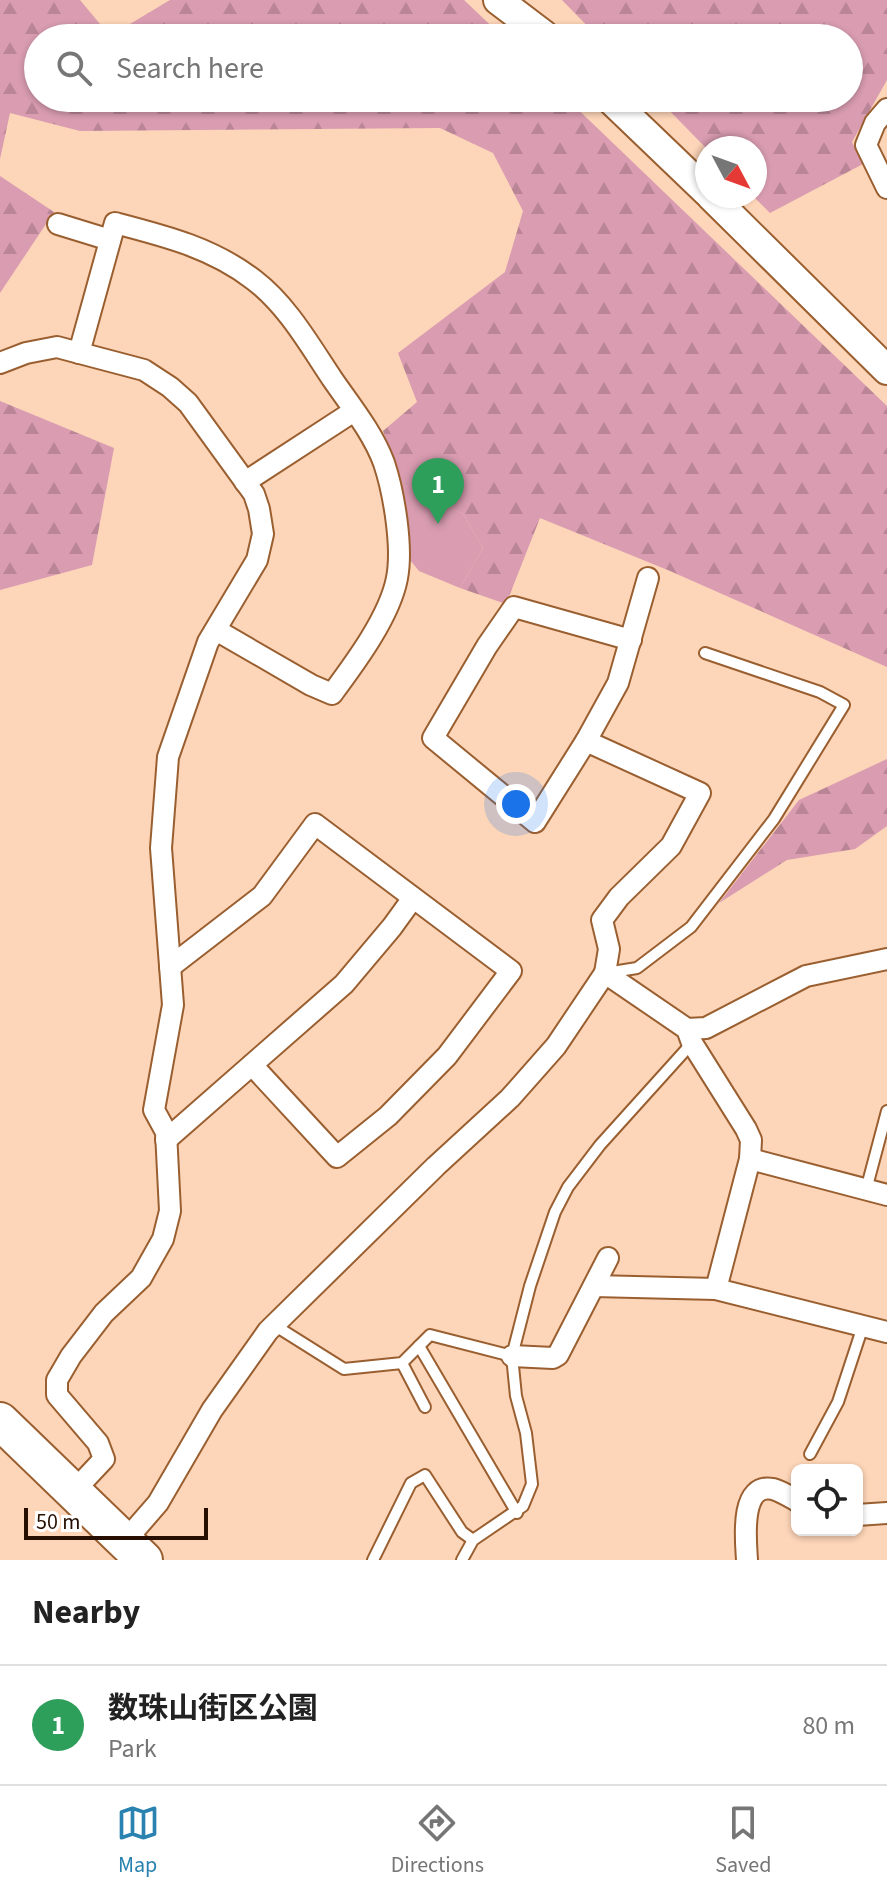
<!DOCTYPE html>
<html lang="en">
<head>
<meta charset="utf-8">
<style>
  :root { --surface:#fff; --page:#f2f2f2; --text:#222; --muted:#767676; --line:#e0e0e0; --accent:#2a82b0 }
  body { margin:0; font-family:"Source Sans 3","Noto Sans JP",sans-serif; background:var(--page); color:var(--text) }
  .controls { position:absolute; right:24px; bottom:24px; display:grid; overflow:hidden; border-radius:12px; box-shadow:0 2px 6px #0004 }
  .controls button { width:72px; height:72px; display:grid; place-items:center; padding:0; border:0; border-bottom:2px solid var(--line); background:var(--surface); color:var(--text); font:40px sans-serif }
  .compass { position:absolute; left:695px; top:136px; width:72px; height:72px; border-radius:50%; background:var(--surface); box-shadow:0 2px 6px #0004; rotate:131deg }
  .scale { position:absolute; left:24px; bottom:20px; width:184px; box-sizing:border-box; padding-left:8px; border:4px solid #260f00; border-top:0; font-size:22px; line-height:28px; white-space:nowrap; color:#260f00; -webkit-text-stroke:6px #fff; paint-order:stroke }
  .you { position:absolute; left:516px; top:804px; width:28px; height:28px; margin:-20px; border:6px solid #fff; border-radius:50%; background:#1a73e8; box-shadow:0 0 0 12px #1a73e833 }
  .badge { display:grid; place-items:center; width:52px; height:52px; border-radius:50%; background:var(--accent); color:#fff; font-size:26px; font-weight:700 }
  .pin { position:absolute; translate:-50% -66px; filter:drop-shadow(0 2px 4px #0008) }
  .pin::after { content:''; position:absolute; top:42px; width:28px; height:24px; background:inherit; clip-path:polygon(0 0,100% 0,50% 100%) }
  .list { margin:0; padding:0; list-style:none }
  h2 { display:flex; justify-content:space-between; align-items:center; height:104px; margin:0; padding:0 32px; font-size:34px }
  h2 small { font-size:26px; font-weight:400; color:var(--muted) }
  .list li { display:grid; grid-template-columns:52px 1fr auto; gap:24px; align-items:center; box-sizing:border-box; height:120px; padding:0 32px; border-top:2px solid var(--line) }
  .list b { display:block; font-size:30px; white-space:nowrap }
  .list p { margin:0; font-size:26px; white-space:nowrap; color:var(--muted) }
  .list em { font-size:26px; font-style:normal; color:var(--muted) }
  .icon { flex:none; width:44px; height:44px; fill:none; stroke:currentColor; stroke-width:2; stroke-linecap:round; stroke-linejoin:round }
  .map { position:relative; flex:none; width:887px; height:1560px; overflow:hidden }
  .search { position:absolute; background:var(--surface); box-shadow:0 2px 6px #0004; left:24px; right:24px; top:24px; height:88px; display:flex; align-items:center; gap:20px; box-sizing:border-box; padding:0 28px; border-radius:44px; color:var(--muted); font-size:30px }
  .sheet { height:224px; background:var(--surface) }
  nav { display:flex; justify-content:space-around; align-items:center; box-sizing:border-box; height:112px; border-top:2px solid var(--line); background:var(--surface); font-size:22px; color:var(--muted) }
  nav a { display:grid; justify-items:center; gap:4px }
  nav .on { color:var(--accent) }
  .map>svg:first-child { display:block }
</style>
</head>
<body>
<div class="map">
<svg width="887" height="1560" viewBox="0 0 887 1560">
  <defs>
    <pattern id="forest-firs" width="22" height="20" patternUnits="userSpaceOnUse" patternTransform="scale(2)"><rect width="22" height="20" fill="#d99cb1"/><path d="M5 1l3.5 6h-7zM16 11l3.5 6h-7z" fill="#ba8596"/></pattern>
  </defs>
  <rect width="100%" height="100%" fill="#fdd5b8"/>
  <!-- green -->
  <polygon fill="#d99cb1" points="401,480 463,514 483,548 460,588 419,571 406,555"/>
  <!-- forest -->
  <g fill="url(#forest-firs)">
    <polygon points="0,0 80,0 110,36 170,0 464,0 504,38 38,38 38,98 566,98 887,406 887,667 670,571 540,518 506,604 460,588 483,548 463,514 400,480 383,431 417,402 398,353 505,272 523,211 493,153 440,128 80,131 10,113 0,159"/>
    <polygon points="562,0 887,0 887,80 852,142 863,164 770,213 753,196 755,148 707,149 657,98 849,98 849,38 599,38"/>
    <polygon points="0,176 54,212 0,293"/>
    <polygon points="0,401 114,448 92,565 0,590"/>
    <polygon points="887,759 887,826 855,849 787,860 719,903 799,800"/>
  </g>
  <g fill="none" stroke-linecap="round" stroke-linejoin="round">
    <defs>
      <g id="lane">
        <polyline points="606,973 637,968 691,927 774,819 844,705 820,692 705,653"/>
        <polyline points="866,1190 887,1111"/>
        <polyline points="274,1325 344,1369 402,1363 430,1335 512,1356"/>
        <polyline points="419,1346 517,1513"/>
        <polyline points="402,1363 425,1407"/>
        <polyline points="810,1454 838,1402 863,1326"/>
        <polyline points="373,1560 411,1483 425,1475 462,1532 473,1540"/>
        <polyline points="462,1560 473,1540 523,1506 532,1484 526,1433 516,1396 512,1356 530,1286 555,1212 568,1187 600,1145 692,1043"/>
      </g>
      <g id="street">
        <polyline points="887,109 875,123 866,145 887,188"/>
        <polyline points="58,224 110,240"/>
        <path d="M79,353L115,223C165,236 213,248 254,280C288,306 310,346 333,380C351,406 373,433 384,463C394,493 403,547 397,578C390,616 355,663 332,694L311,685L216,630"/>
        <polyline points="0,363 26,353 57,347 144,370 170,387 188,403 254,494 259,509 263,534 257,560 208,642 168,757 161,848 173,1005 154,1110 166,1132 170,1211 163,1239 141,1278 104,1313 71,1356 57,1380 57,1395 98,1443 104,1459 73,1492"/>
        <polyline points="245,482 354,411"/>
        <polyline points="586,741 618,683 648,578"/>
        <polyline points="170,967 262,896 315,824 511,971 447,1056 388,1116 337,1157 252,1065"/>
        <polyline points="605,973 609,949 602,920 619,897 671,846 700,793 586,741 535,822 433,738 487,646 514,607 631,640"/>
        <polyline points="687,1029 706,1028 806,976 887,959"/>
        <polyline points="166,1140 344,984 392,927 413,898"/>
        <polyline points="887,1195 750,1159 716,1289 887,1332"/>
        <polyline points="594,1286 716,1289"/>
        <polyline points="512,1356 553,1358 558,1355 608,1258"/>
        <polyline points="857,1515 887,1513"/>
        <polyline points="125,1541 158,1503 212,1410 268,1331 436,1166 510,1098 556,1046 605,973 687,1029 692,1043 746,1129 751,1140 750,1159"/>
        <path d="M747,1560C746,1542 739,1482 773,1489C781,1491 790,1497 797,1501"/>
      </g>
      <g id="secondary">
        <polyline points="498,0 544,35"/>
        <polyline points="609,98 707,192"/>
        <polyline points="711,196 887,370"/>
      </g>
      <polyline id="highway" points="0,1421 144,1560"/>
    </defs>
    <!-- lane casing -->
    <use href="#lane" stroke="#9a5f30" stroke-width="14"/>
    <!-- street casing -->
    <use href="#street" stroke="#9a5f30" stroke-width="24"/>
    <!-- secondary casing -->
    <use href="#secondary" stroke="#9a5f30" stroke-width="32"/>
    <!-- highway casing -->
    <use href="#highway" stroke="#9a5f30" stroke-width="40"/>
    <!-- lane -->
    <use href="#lane" stroke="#fff" stroke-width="10"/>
    <!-- street -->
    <use href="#street" stroke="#fff" stroke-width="20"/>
    <!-- secondary -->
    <use href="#secondary" stroke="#fff" stroke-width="28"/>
    <!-- highway -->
    <use href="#highway" stroke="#fff" stroke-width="36"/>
  </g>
</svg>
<div class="controls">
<button><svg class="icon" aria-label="locate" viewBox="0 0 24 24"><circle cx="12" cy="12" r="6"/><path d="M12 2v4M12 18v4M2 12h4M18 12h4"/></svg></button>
</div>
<svg class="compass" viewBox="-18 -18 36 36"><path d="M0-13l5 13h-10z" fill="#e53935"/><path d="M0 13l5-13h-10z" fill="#767676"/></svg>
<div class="scale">50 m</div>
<div class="you"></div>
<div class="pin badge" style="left:438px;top:524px;background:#2e9e5b">1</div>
<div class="search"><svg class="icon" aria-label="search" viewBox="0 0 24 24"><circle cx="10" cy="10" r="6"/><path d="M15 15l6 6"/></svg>Search here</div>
</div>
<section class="sheet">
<h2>Nearby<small></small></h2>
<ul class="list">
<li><span class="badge" style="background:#2e9e5b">1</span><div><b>数珠山街区公園</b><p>Park</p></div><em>80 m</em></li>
</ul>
</section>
<nav>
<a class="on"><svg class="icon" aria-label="map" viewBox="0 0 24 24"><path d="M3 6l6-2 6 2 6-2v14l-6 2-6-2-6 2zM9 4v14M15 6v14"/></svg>Map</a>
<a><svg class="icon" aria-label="directions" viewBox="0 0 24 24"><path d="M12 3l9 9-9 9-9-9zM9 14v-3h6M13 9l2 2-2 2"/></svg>Directions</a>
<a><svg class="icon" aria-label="saved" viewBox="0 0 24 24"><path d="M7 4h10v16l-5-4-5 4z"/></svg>Saved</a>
</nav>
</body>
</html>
